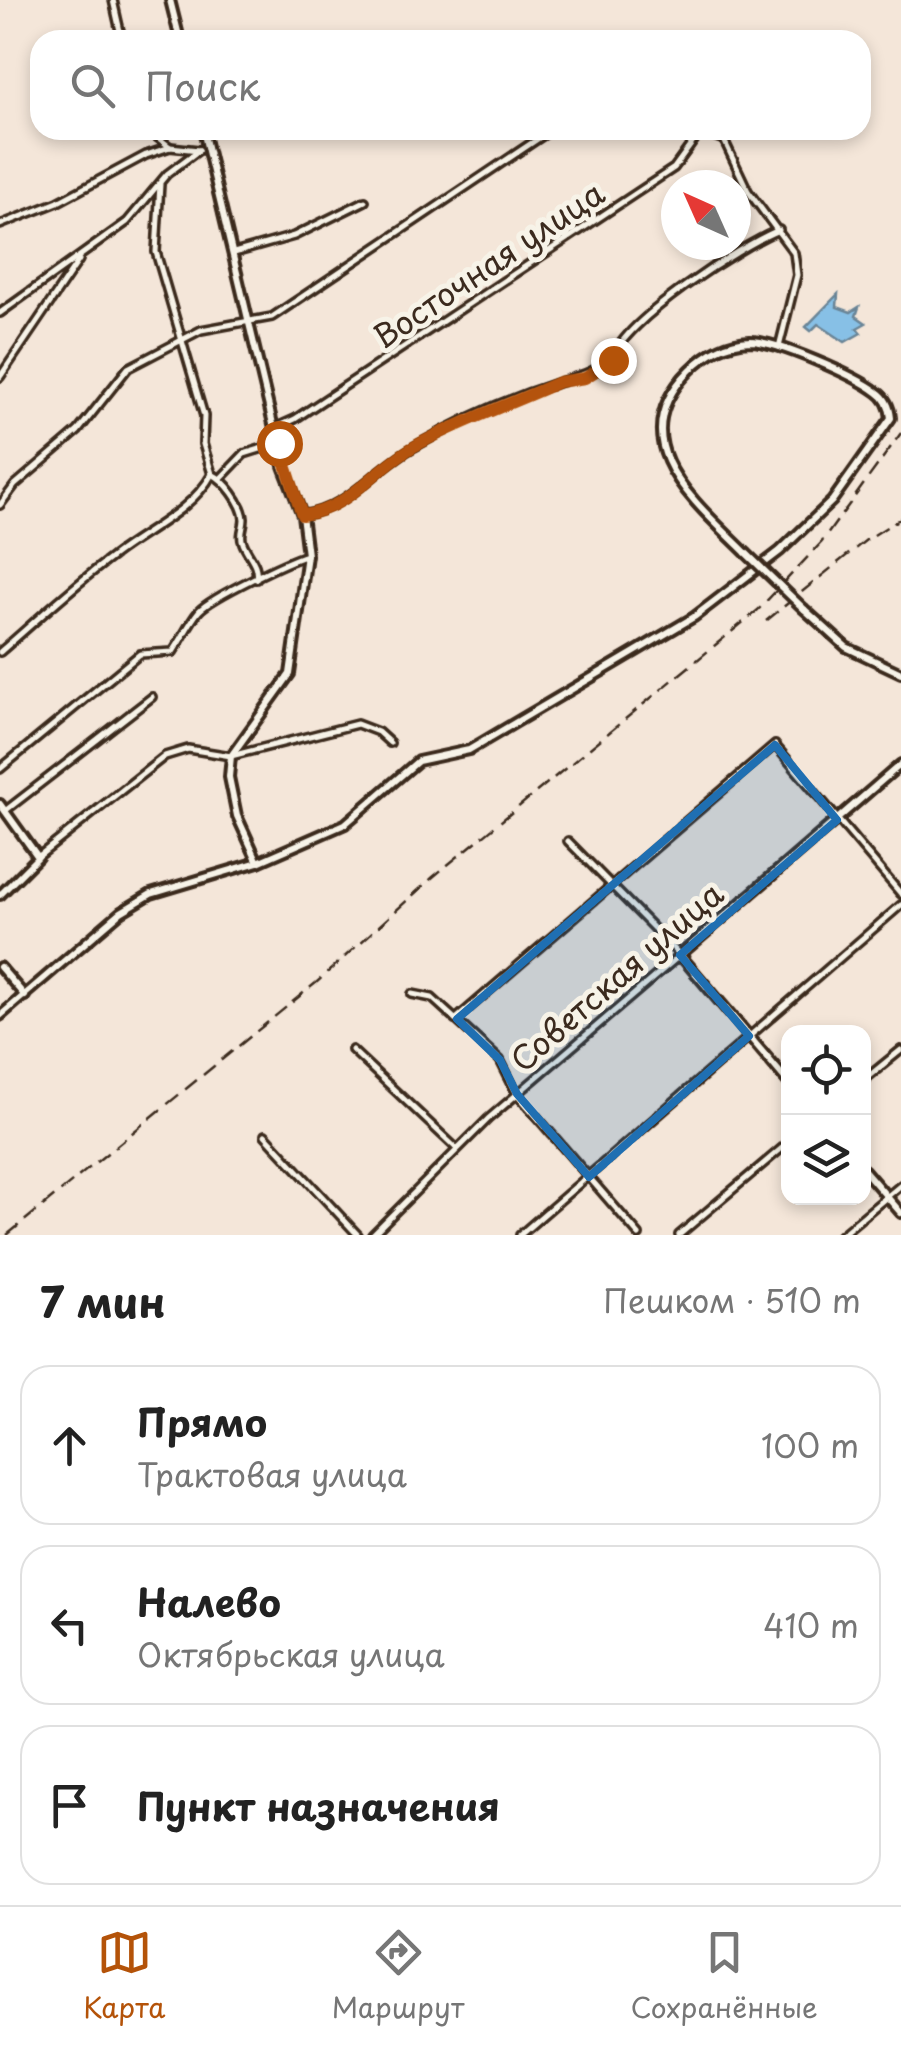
<!DOCTYPE html>
<html lang="ru">
<head>
<meta charset="utf-8">
<style>
  :root { --surface:#fff; --page:#f2f2f2; --text:#222; --muted:#767676; --line:#e0e0e0; --accent:#b45309 }
  body { margin:0; font-family:"Playpen Sans",sans-serif; background:var(--page); color:var(--text) }
  .controls { position:absolute; right:30px; bottom:30px; display:grid; overflow:hidden; border-radius:20px; box-shadow:0 5px 15px #0003 }
  .controls button { width:90px; height:90px; display:grid; place-items:center; padding:0; border:0; border-bottom:2px solid var(--line); background:var(--surface); color:var(--text); font:50px sans-serif }
  .compass { position:absolute; left:661px; top:170px; width:90px; height:90px; border-radius:50%; background:var(--surface); box-shadow:0 5px 15px #0003; rotate:315deg }
  .stop { position:absolute; width:30px; height:30px; margin:-22px; border:8px solid #b45309; border-radius:50%; background:#fff }
  .stop.end { background:#b45309; border-color:#fff; box-shadow:0 2px 10px #0008 }
  .list { margin:0; padding:0; list-style:none }
  h2 { display:flex; justify-content:space-between; align-items:center; height:130px; margin:0; padding:0 40px; font-size:42px }
  h2 small { font-size:32px; font-weight:400; color:var(--muted) }
  .list li { display:grid; grid-template-columns:65px 1fr auto; gap:30px; align-items:center; box-sizing:border-box; height:160px; margin:0 20px 20px; padding:0 20px; border:2px solid var(--line); border-radius:30px }
  .list b { display:block; font-size:38px; white-space:nowrap }
  .list p { margin:0; font-size:32px; white-space:nowrap; color:var(--muted) }
  .list em { font-size:32px; font-style:normal; color:var(--muted) }
  .icon { flex:none; width:55px; height:55px; fill:none; stroke:currentColor; stroke-width:2; stroke-linecap:round; stroke-linejoin:round }
  .map { position:relative; flex:none; width:901px; height:1235px; overflow:hidden }
  .search { position:absolute; background:var(--surface); box-shadow:0 5px 15px #0003; left:30px; right:30px; top:30px; height:110px; display:flex; align-items:center; gap:25px; box-sizing:border-box; padding:0 35px; border-radius:30px; color:var(--muted); font-size:38px }
  .sheet { height:670px; background:var(--surface) }
  nav { display:flex; justify-content:space-around; align-items:center; box-sizing:border-box; height:140px; border-top:2px solid var(--line); background:var(--surface); font-size:28px; color:var(--muted) }
  nav a { display:grid; justify-items:center; gap:5px }
  nav .on { color:var(--accent) }
  .map>svg:first-child { display:block }
</style>
</head>
<body>
<div class="map">
<svg width="901" height="1235" viewBox="0 0 901 1235">
  <rect width="100%" height="100%" fill="#f4e6d9"/>
  <filter id="ink" filterUnits="userSpaceOnUse"><feTurbulence type="fractalNoise" baseFrequency=".01" numOctaves="2"/><feDisplacementMap in="SourceGraphic" scale="20" xChannelSelector="R" yChannelSelector="G"/><feConvolveMatrix kernelMatrix="1 2 1 2 8 2 1 2 1" color-interpolation-filters="sRGB"/></filter>
  <g filter="url(#ink)">
    <!-- water -->
    <polygon fill="#87c0e6" stroke="#698496" stroke-width="2.5" points="838,294 837,307 851,312 859,307 856,316 866,323 857,328 861,333 845,342 818,324 811,331 806,327"/>
    <g fill="none" stroke-linecap="round" stroke-linejoin="round">
      <defs>
        <g id="minor">
          <polyline points="113,0 122,40"/>
          <polyline points="148,130 170,147"/>
          <polyline points="0,225 58,202 146,155 170,147 199,150"/>
          <polyline points="234,253 294,236 365,201"/>
          <polyline points="0,313 127,222 167,174 199,150"/>
          <polyline points="0,377 79,260"/>
          <polyline points="275,428 295,419 674,168 701,131 724,140 748,191 794,253 797,275 779,347"/>
          <path d="M212,474C225,480 243,504 244,519C244,528 239,534 243,543C248,556 259,564 256,579"/>
          <polyline points="221,478 244,454 279,443"/>
          <polyline points="0,505 15,485 78,431 128,368 201,330 272,317 551,130"/>
          <path d="M302,515C347,510 376,467 414,447C457,422 509,398 557,383C579,376 593,373 613,359C620,323 743,244 779,230"/>
          <path d="M0,652C37,620 73,586 112,557C145,531 192,511 212,474L203,444L204,416L156,252L160,184"/>
          <path d="M0,769L140,654L173,652C182,639 189,623 199,611C212,597 287,561 307,555"/>
          <polyline points="5,811 152,697"/>
          <polyline points="39,856 165,756 188,749 231,756 357,724 378,732 390,743"/>
          <polyline points="412,994 432,998 500,1060 517,1094 639,1235"/>
          <polyline points="455,1020 775,745 901,894"/>
          <polyline points="352,1050 457,1149"/>
          <polyline points="864,1080 901,1050"/>
          <polyline points="265,1135 358,1235"/>
          <polyline points="372,1235 488,1119 680,955 568,841"/>
          <polyline points="520,1235 901,905"/>
          <polyline points="679,1235 788,1143"/>
          <polyline points="841,1235 901,1185"/>
        </g>
        <g id="tertiary">
          <polyline points="170,0 180,40"/>
          <polyline points="203,130 283,466 302,515 307,555 290,674 231,756 229,777 237,816 258,862"/>
          <polyline points="804,609 846,647 901,673"/>
          <polyline points="0,804 38,857 0,895"/>
          <polyline points="0,967 25,996"/>
          <path d="M0,1016L121,912L151,894L258,862L345,824L418,761L469,750L694,617L780,551L832,501L891,418C890,408 886,398 877,392C856,376 777,341 750,341C726,342 706,354 690,370C618,442 696,503 746,553"/>
          <polyline points="788,1082 680,955 901,764"/>
          <polyline points="864,1170 901,1213"/>
        </g>
      </defs>
      <!-- minor casing -->
      <use href="#minor" stroke="#3b2a1e" stroke-width="12"/>
      <!-- tertiary casing -->
      <use href="#tertiary" stroke="#3b2a1e" stroke-width="14"/>
      <!-- minor -->
      <use href="#minor" stroke="#f7f3e8" stroke-width="5"/>
      <!-- tertiary -->
      <use href="#tertiary" stroke="#f7f3e8" stroke-width="6"/>
      <!-- rail -->
      <g stroke="#3b2a1e" stroke-width="2.5" stroke-dasharray="15 8" stroke-linecap="butt">
        <polyline points="766,621 866,540 901,518"/>
        <polyline points="7,1235 317,982 433,877 758,610 821,543 901,433"/>
      </g>
      <defs>
        <polyline id="tertiary-bridge" points="746,553 804,609"/>
      </defs>
      <!-- tertiary-bridge casing -->
      <use href="#tertiary-bridge" stroke="#3b2a1e" stroke-width="14" stroke-linecap="butt"/>
      <!-- tertiary-bridge -->
      <use href="#tertiary-bridge" stroke="#f7f3e8" stroke-width="6"/>
    </g>
  </g>
  <g fill="none" stroke-linecap="round" stroke-linejoin="round" filter="url(#ink)">
    <!-- route -->
    <path stroke="#b45309" stroke-width="12" d="M279,443L302,515C348,511 377,466 415,446C461,421 511,404 559,382L585,378L613,360"/>
  </g>
  <!-- marked area -->
  <path fill="#1f6fb2" fill-opacity="0.2" stroke="#1f6fb2" stroke-width="8" stroke-linejoin="round" d="M775,745L837,820L680,955L749,1036L589,1177L517,1094L500,1060L457,1019Z"/>
  <g text-anchor="middle" dominant-baseline="central" stroke-width="10" stroke-linejoin="round" paint-order="stroke">
    <!-- street labels -->
    <g font-size="32" fill="#3b2a1e" stroke="#f7f3e8">
      <text transform="translate(488 264) rotate(-34)">Восточная улица</text>
      <text transform="translate(616 976) rotate(-41)">Советская улица</text>
    </g>
  </g>
</svg>
<div class="controls">
<button><svg class="icon" aria-label="locate" viewBox="0 0 24 24"><circle cx="12" cy="12" r="6"/><path d="M12 2v4M12 18v4M2 12h4M18 12h4"/></svg></button>
<button><svg class="icon" aria-label="layers" viewBox="0 0 24 24"><path d="M12 4l9 5-9 5-9-5zM3 14l9 5 9-5"/></svg></button>
</div>
<svg class="compass" viewBox="-18 -18 36 36"><path d="M0-13l5 13h-10z" fill="#e53935"/><path d="M0 13l5-13h-10z" fill="#767676"/></svg>
<div class="stop" style="left:279px;top:443px"></div>
<div class="stop end" style="left:613px;top:360px"></div>
<div class="search"><svg class="icon" aria-label="search" viewBox="0 0 24 24"><circle cx="10" cy="10" r="6"/><path d="M15 15l6 6"/></svg>Поиск</div>
</div>
<section class="sheet">
<h2>7 мин<small>Пешком · 510 m</small></h2>
<ul class="list">
<li><svg class="icon" aria-label="ahead" viewBox="0 0 24 24"><path d="M12 20V5M6 11l6-6 6 6"/></svg><div><b>Прямо</b><p>Трактовая улица</p></div><em>100 m</em></li>
<li><svg class="icon" aria-label="left" viewBox="0 0 24 24"><path d="M17 20v-9H6M10 6l-5 5 5 5"/></svg><div><b>Налево</b><p>Октябрьская улица</p></div><em>410 m</em></li>
<li><svg class="icon" aria-label="arrive" viewBox="0 0 24 24"><path d="M6 21V4h12l-3 4 3 4H6"/></svg><div><b>Пункт назначения</b></div></li>
</ul>
</section>
<nav>
<a class="on"><svg class="icon" aria-label="map" viewBox="0 0 24 24"><path d="M3 6l6-2 6 2 6-2v14l-6 2-6-2-6 2zM9 4v14M15 6v14"/></svg>Карта</a>
<a><svg class="icon" aria-label="directions" viewBox="0 0 24 24"><path d="M12 3l9 9-9 9-9-9zM9 14v-3h6M13 9l2 2-2 2"/></svg>Маршрут</a>
<a><svg class="icon" aria-label="saved" viewBox="0 0 24 24"><path d="M7 4h10v16l-5-4-5 4z"/></svg>Сохранённые</a>
</nav>
</body>
</html>
